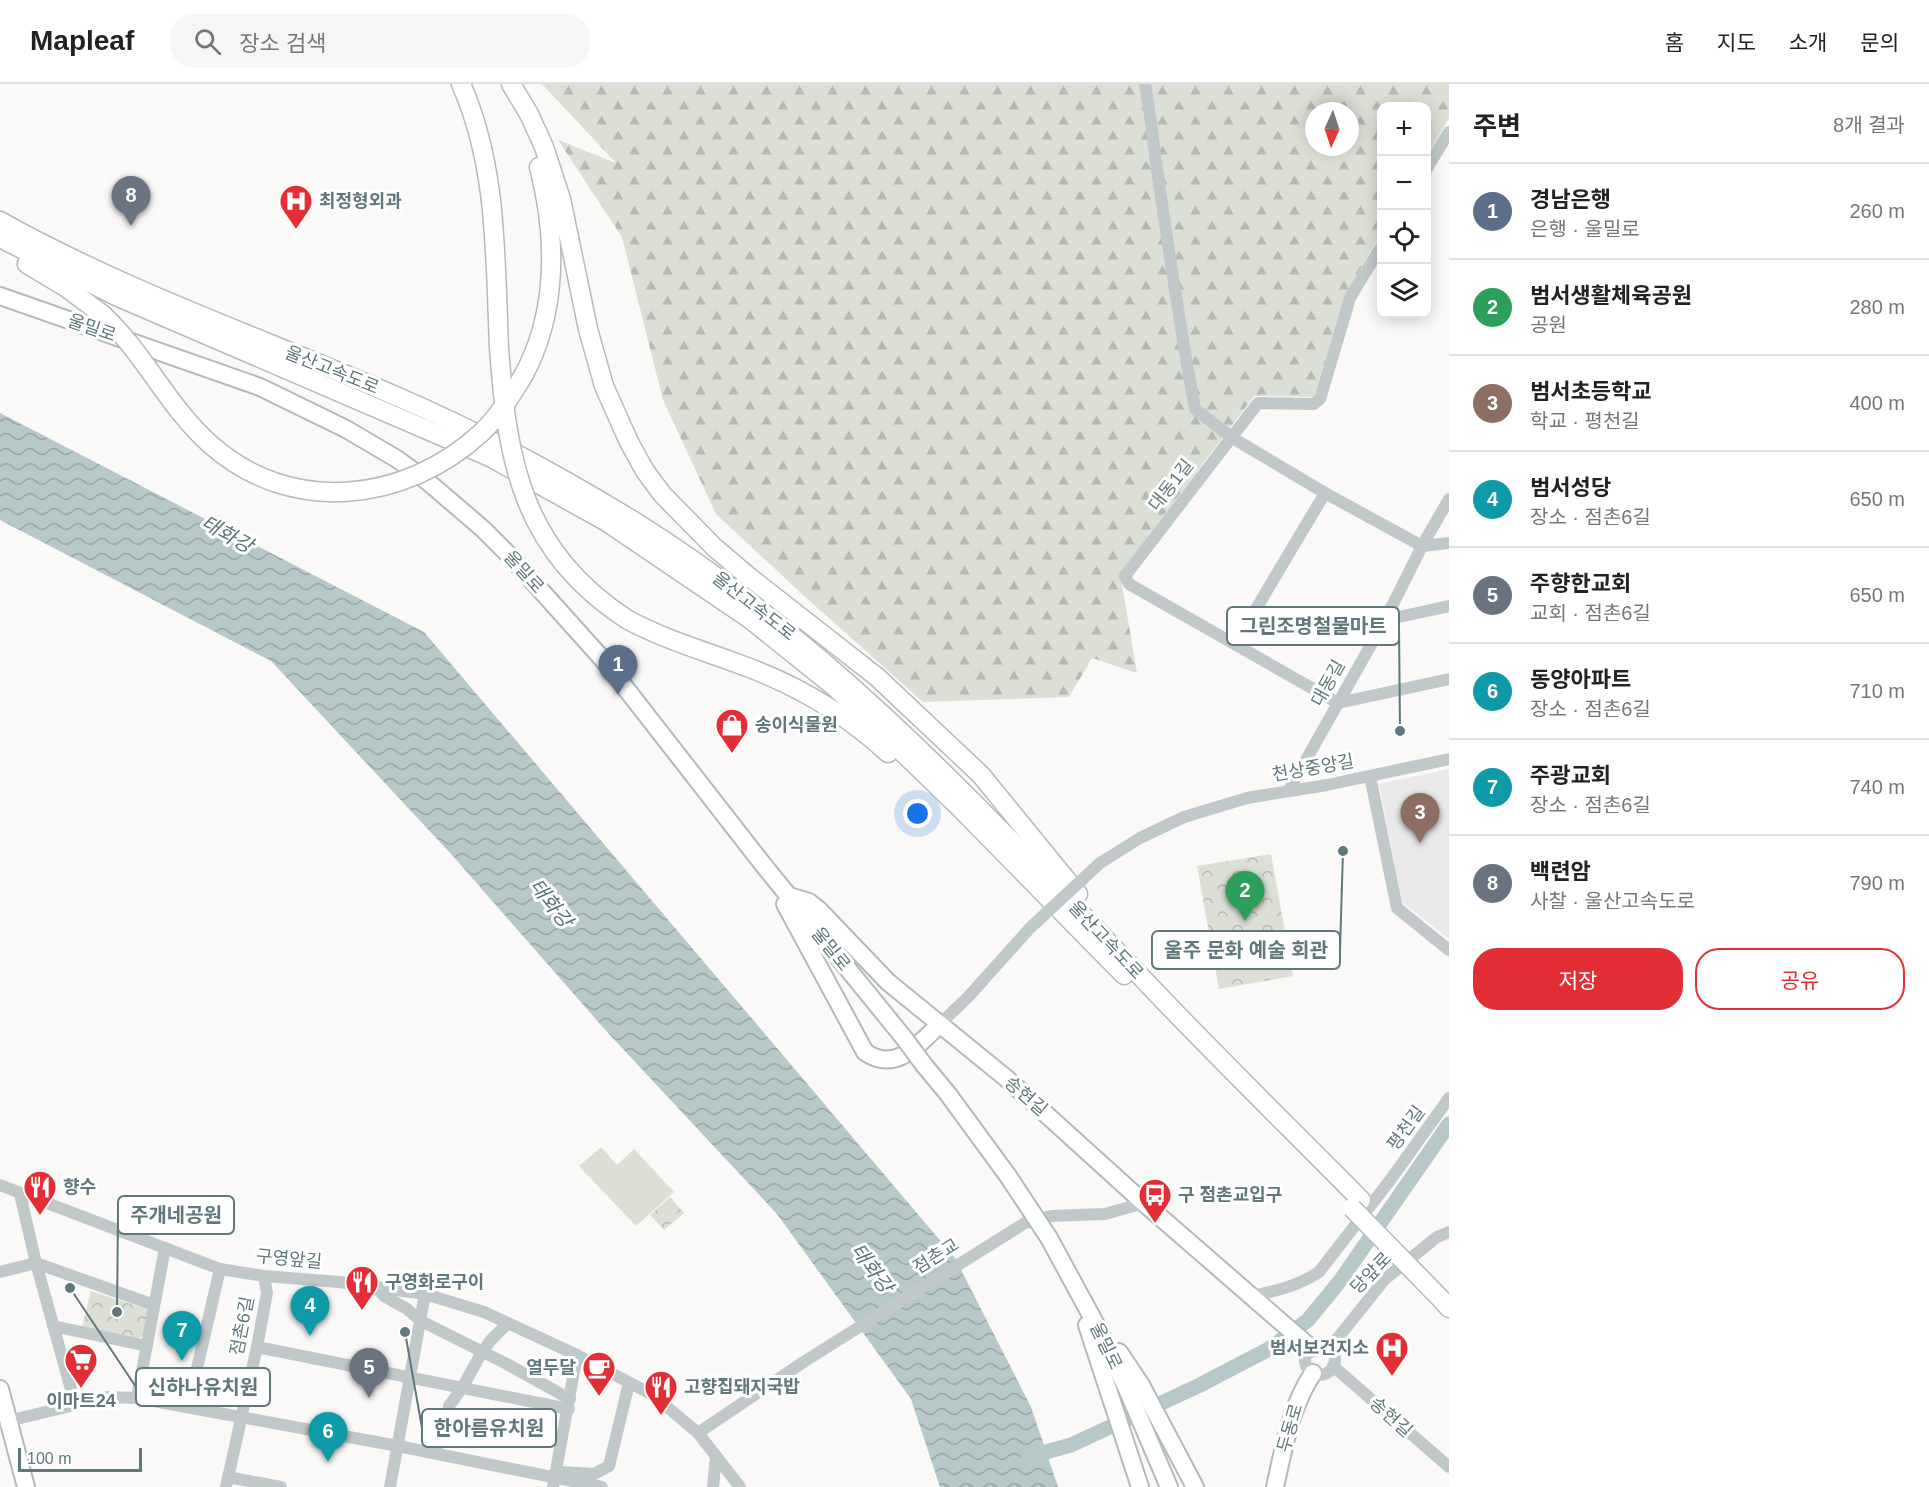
<!DOCTYPE html>
<html lang="ko">
<head>
<meta charset="utf-8">
<style>
  :root { --surface:#fff; --page:#f6f6f6; --text:#222; --muted:#767676; --line:#e0e0e0; --accent:#e32e36 }
  body { margin:0; font-family:Arial,"Noto Sans KR",sans-serif; background:var(--page); color:var(--text) }
  .controls { position:absolute; right:18px; top:18px; display:grid; overflow:hidden; border-radius:12px; box-shadow:0 3px 15px #0003 }
  .controls button { width:54px; height:54px; display:grid; place-items:center; padding:0; border:0; border-bottom:2px solid var(--line); background:var(--surface); color:var(--text); font:30px sans-serif }
  .compass { position:absolute; left:1305px; top:18px; width:54px; height:54px; border-radius:50%; background:var(--surface); box-shadow:0 3px 15px #0003; rotate:183deg }
  .scale { position:absolute; left:18px; bottom:15px; width:124px; box-sizing:border-box; padding-left:6px; border:3px solid #60787c; border-top:0; font-size:16px; line-height:21px; white-space:nowrap; color:#60787c; -webkit-text-stroke:4px #fff; paint-order:stroke }
  .you { position:absolute; left:918px; top:730px; width:21px; height:21px; margin:-15px; border:4px solid #fff; border-radius:50%; background:#1a73e8; box-shadow:0 0 0 9px #1a73e833 }
  .badge { display:grid; place-items:center; width:39px; height:39px; border-radius:50%; background:var(--accent); color:#fff; font-size:20px; font-weight:700 }
  .pin { position:absolute; translate:-50% -50px; filter:drop-shadow(0 2px 3px #0008) }
  .pin::after { content:''; position:absolute; top:32px; width:21px; height:18px; background:inherit; clip-path:polygon(0 0,100% 0,50% 100%) }
  .list { margin:0; padding:0; list-style:none }
  h2 { display:flex; justify-content:space-between; align-items:center; height:78px; margin:0; padding:0 24px; font-size:26px }
  h2 small { font-size:20px; font-weight:400; color:var(--muted) }
  .list li { display:grid; grid-template-columns:39px 1fr auto; gap:18px; align-items:center; box-sizing:border-box; height:96px; padding:0 24px; border-top:2px solid var(--line) }
  .list b { display:block; font-size:22px; white-space:nowrap }
  .list p { margin:0; font-size:20px; white-space:nowrap; color:var(--muted) }
  .list em { font-size:20px; font-style:normal; color:var(--muted) }
  .actions { display:flex; gap:12px; padding:18px 24px }
  .actions a { flex:1; padding:14px 0; border:2px solid var(--accent); border-radius:24px; text-align:center; font-size:21px; color:var(--accent) }
  .actions .main { background:var(--accent); color:#fff }
  .icon { flex:none; width:33px; height:33px; fill:none; stroke:currentColor; stroke-width:2; stroke-linecap:round; stroke-linejoin:round }
  .map { position:relative; flex:none; width:1449px; height:1403px; overflow:hidden }
  header { display:flex; align-items:center; gap:36px; box-sizing:border-box; height:84px; padding:0 30px; background:var(--surface); border-bottom:2px solid var(--line) }
  header strong { font-size:28px }
  nav { display:flex; gap:33px; margin-inline-start:auto; font-size:21px }
  .search { width:420px; height:54px; background:var(--page); display:flex; align-items:center; gap:15px; box-sizing:border-box; padding:0 21px; border-radius:24px; color:var(--muted); font-size:22px }
  main { display:flex }
  aside { flex:1; background:var(--surface) }
  .map>svg:first-child { display:block }
</style>
</head>
<body>
<header>
<strong>Mapleaf</strong>
<div class="search"><svg class="icon" aria-label="search" viewBox="0 0 24 24"><circle cx="10" cy="10" r="6"/><path d="M15 15l6 6"/></svg>장소 검색</div>
<nav><a>홈</a><a>지도</a><a>소개</a><a>문의</a></nav>
</header>
<main>
<div class="map">
<svg width="1449" height="1403" viewBox="0 0 1449 1403">
  <defs>
    <pattern id="forest-firs" width="22" height="20" patternUnits="userSpaceOnUse" patternTransform="scale(1.5)"><rect width="22" height="20" fill="#dbdfd6"/><path d="M5 1l3.5 6h-7zM16 11l3.5 6h-7z" fill="#b5bab3"/></pattern>
    <pattern id="park-crowns" width="20" height="18" patternUnits="userSpaceOnUse" patternTransform="scale(1.5)"><rect width="20" height="18" fill="#dbdfd6"/><path d="M2 6a3 3 0 1 1 6 0M12 15a3 3 0 1 1 6 0" fill="none" stroke="#b5bab3"/></pattern>
    <pattern id="water-waves" width="16" height="10" patternUnits="userSpaceOnUse" patternTransform="scale(1.5)"><rect width="16" height="10" fill="#b6c8c7"/><path d="M0 5q4-4 8 0t8 0" fill="none" stroke="#97a7a7"/></pattern>
  </defs>
  <rect width="100%" height="100%" fill="#faf9f7"/>
  <!-- built -->
  <polygon fill="#e8e9e8" points="1449,685 1449,855 1402,818 1379,700"/>
  <!-- grass -->
  <polygon fill="#dbdfd6" points="601,1063 617,1081 634,1065 674,1108 636,1142 579,1082"/>
  <!-- forest -->
  <path fill="url(#forest-firs)" fill-rule="evenodd" d="M542,0H1449V34L1427,72L1426,22H1382L1381,149L1344,214L1314,313L1254,312L1120,489L1137,589L1092,574L1069,613L923,618L802,510L716,430L663,316L622,153L558,56L616,79ZM1314,27H1350V63H1314Z"/>
  <!-- park -->
  <g fill="url(#park-crowns)">
    <polygon points="1271,770 1293,892 1219,905 1197,782"/>
    <polygon points="670,1113 684,1129 664,1146 650,1131"/>
    <polygon points="91,1207 146,1225 150,1231 144,1251 138,1255 82,1243"/>
  </g>
  <!-- water -->
  <polygon fill="url(#water-waves)" points="0,329 424,548 955,1174 1031,1323 1058,1403 940,1403 911,1315 777,1130 608,949 452,771 271,577 0,436"/>
  <g fill="none" stroke-linecap="round" stroke-linejoin="round">
    <!-- river -->
    <polyline stroke="#b6c8c7" stroke-width="15" points="1028,1373 1071,1361 1198,1302 1269,1265 1308,1236 1340,1197 1449,1040"/>
    <defs>
      <g id="major">
        <polyline points="0,212 260,303 346,345 397,375 427,397 483,445 510,472 606,579 765,783 904,954"/>
        <polyline points="789,812 809,818 819,826 888,898 1006,994 1144,1119 1311,1264"/>
        <path d="M785,820L865,968C895,989 917,962 939,941"/>
        <polyline points="924,981 948,1010 1008,1092"/>
        <polyline points="1049,1154 1100,1248 1128,1307 1169,1403"/>
        <polyline points="1087,1241 1140,1403"/>
        <polyline points="1119,1268 1141,1301 1195,1403"/>
        <polyline points="0,1305 26,1403"/>
        <path d="M1275,1403C1284,1363 1290,1324 1313,1289"/>
      </g>
      <g id="highway">
        <path d="M461,0C498,83 495,175 499,263"/>
        <polyline points="511,0 529,30 544,63 561,115 588,245 604,302 629,358 645,387 662,410 714,463 748,492 877,593 981,691 1078,810"/>
        <path d="M0,137C127,208 265,255 398,313C479,348 557,390 632,436C830,559 986,730 1145,897C1215,971 1289,1043 1361,1116"/>
        <polyline points="0,154 116,212 490,373 607,438 750,535 836,604 958,722 1124,891"/>
        <polyline points="27,180 67,204 103,231"/>
        <path d="M522,294C558,230 557,153 539,83"/>
        <path d="M628,536C664,555 701,566 739,580C795,600 844,628 888,669"/>
        <polyline points="1440,1214 1449,1224"/>
      </g>
    </defs>
    <!-- major casing -->
    <use href="#major" stroke="#b2bbbc" stroke-width="20"/>
    <!-- highway casing -->
    <use href="#highway" stroke="#b4bbbd" stroke-width="21"/>
    <!-- minor -->
    <g stroke="#c1c8ca" stroke-width="12">
      <path d="M1145,0C1151,33 1154,66 1159,99C1170,175 1181,250 1195,325L1231,353L1325,409L1422,462L1449,459"/>
      <polyline points="1426,86 1449,48"/>
      <polyline points="1382,161 1350,214 1320,315 1314,320 1258,319 1125,492 1129,500 1338,619 1449,595"/>
      <polyline points="1385,536 1449,522"/>
      <polyline points="1235,560 1325,409"/>
      <polyline points="1370,692 1397,824 1449,866"/>
      <polyline points="1289,706 1385,536 1422,462 1449,415"/>
      <polyline points="1184,733 1247,714 1327,701 1449,675"/>
      <polyline points="939,941 969,912"/>
      <polyline points="0,1101 220,1185 264,1192 339,1198 425,1210 484,1228 577,1271 653,1311 698,1349 740,1403"/>
      <polyline points="20,1110 36,1179 75,1320"/>
      <polyline points="36,1179 154,1221"/>
      <polyline points="0,1188 36,1179"/>
      <polyline points="375,1202 384,1212 407,1225 421,1237 505,1279 570,1315"/>
      <path d="M1251,1212C1276,1207 1298,1202 1319,1188L1391,1095L1449,1014"/>
      <polyline points="53,1242 147,1262"/>
      <circle cx="1320" cy="1276" r="15"/>
      <polyline points="257,1263 569,1325"/>
      <polyline points="1329,1265 1385,1195 1437,1153 1449,1148"/>
      <polyline points="1333,1282 1449,1383"/>
      <polyline points="137,1314 165,1164"/>
      <polyline points="188,1323 220,1185"/>
      <polyline points="0,1339 108,1313 137,1314 398,1362 602,1403"/>
      <polyline points="698,1349 805,1277 1025,1139 1051,1132 1105,1130 1144,1119"/>
      <polyline points="429,1368 447,1353 449,1322 462,1304 482,1268 491,1256 508,1239"/>
      <polyline points="560,1388 594,1390 609,1382 629,1299"/>
      <polyline points="228,1393 281,1403"/>
      <polyline points="226,1403 257,1263 267,1209 264,1192"/>
      <polyline points="390,1403 425,1210"/>
      <polyline points="553,1403 577,1271"/>
      <polyline points="713,1403 716,1372"/>
    </g>
    <!-- major -->
    <use href="#major" stroke="#fff" stroke-width="16"/>
    <!-- highway -->
    <use href="#highway" stroke="#fff" stroke-width="18"/>
    <defs>
      <g id="major-bridge">
        <polyline points="904,954 924,981"/>
        <polyline points="1008,1092 1049,1154"/>
      </g>
      <g id="highway-bridge">
        <path d="M103,231C145,270 168,323 210,360C290,432 405,419 481,349C498,333 510,313 522,294"/>
        <path d="M499,263C507,380 523,467 628,536"/>
        <polyline points="1352,1124 1440,1214"/>
      </g>
    </defs>
    <!-- major-bridge casing -->
    <use href="#major-bridge" stroke="#b2bbbc" stroke-width="20" stroke-linecap="butt"/>
    <!-- highway-bridge casing -->
    <use href="#highway-bridge" stroke="#b4bbbd" stroke-width="21" stroke-linecap="butt"/>
    <!-- minor-bridge -->
    <polyline stroke="#c1c8ca" stroke-width="12" points="969,912 1030,844 1100,779 1140,754 1184,733"/>
    <!-- major-bridge -->
    <use href="#major-bridge" stroke="#fff" stroke-width="16"/>
    <!-- highway-bridge -->
    <use href="#highway-bridge" stroke="#fff" stroke-width="18"/>
  </g>
  <!-- icons -->
  <defs>
    <symbol id="hospital-pin" viewBox="-11 -11 22 30"><path d="M0 17L-7.5 6A9.5 9.5 0 1 1 7.5 6Z" fill="#e32e36" stroke="#fff"/><path d="M-5-5h3v3.5h4V-5h3V5h-3V1.5h-4V5h-3Z" fill="#fff"/></symbol>
    <symbol id="shop-pin" viewBox="-11 -11 22 30"><path d="M0 17L-7.5 6A9.5 9.5 0 1 1 7.5 6Z" fill="#e32e36" stroke="#fff"/><path d="M-5-2.5h2.3a2.7 3.5 0 0 1 5.4 0H5L5.5 6h-11ZM-1.5-2.5h3a1.5 2.3 0 0 0-3 0Z" fill="#fff"/></symbol>
    <symbol id="restaurant-pin" viewBox="-11 -11 22 30"><path d="M0 17L-7.5 6A9.5 9.5 0 1 1 7.5 6Z" fill="#e32e36" stroke="#fff"/><path d="M-5-6h1v4h1v-4h1v4h1v-4h1v5L-1.5 .5V6h-2V.5L-5-1ZM5-6V6H3V1.5H1.5Q1.5-4 5-6Z" fill="#fff"/></symbol>
    <symbol id="bus-pin" viewBox="-11 -11 22 30"><path d="M0 17L-7.5 6A9.5 9.5 0 1 1 7.5 6Z" fill="#e32e36" stroke="#fff"/><path d="M-5-6H5V4H4V6H2V4H-2V6H-4V4H-5ZM-3.5-4V0h7V-4ZM-3.5 1.2v1.5H-2V1.2ZM2 1.2v1.5H3.5V1.2Z" fill="#fff"/></symbol>
    <symbol id="supermarket-pin" viewBox="-11 -11 22 30"><path d="M0 17L-7.5 6A9.5 9.5 0 1 1 7.5 6Z" fill="#e32e36" stroke="#fff"/><path d="M-6-5.5h2.5l.6 2H6L4.5 2H-2.5L-4.4-4H-6ZM-1.5 3.2a1.3 1.3 0 1 0 .1 0ZM3 3.2a1.3 1.3 0 1 0 .1 0Z" fill="#fff"/></symbol>
    <symbol id="cafe-pin" viewBox="-11 -11 22 30"><path d="M0 17L-7.5 6A9.5 9.5 0 1 1 7.5 6Z" fill="#e32e36" stroke="#fff"/><path d="M-5.5-4.5H6V0H3Q3 3.5 0 3.5H-2.5Q-5.5 3.5-5.5 0ZM3-3.2v2h1.7v-2ZM-6 4.5H4V6H-6Z" fill="#fff"/></symbol>
  </defs>
  <g fill-rule="evenodd">
    <use href="#hospital-pin" x="277" y="98" width="38" height="52"/>
    <use href="#shop-pin" x="713" y="622" width="38" height="52"/>
    <use href="#restaurant-pin" x="21" y="1084" width="38" height="52"/>
    <use href="#bus-pin" x="1136" y="1092" width="38" height="52"/>
    <use href="#restaurant-pin" x="343" y="1179" width="38" height="52"/>
    <use href="#hospital-pin" x="1373" y="1245" width="38" height="52"/>
    <use href="#supermarket-pin" x="62" y="1257" width="38" height="52"/>
    <use href="#cafe-pin" x="580" y="1265" width="38" height="52"/>
    <use href="#restaurant-pin" x="642" y="1284" width="38" height="52"/>
  </g>
  <g text-anchor="middle" dominant-baseline="central" stroke-width="6" stroke-linejoin="round" paint-order="stroke">
    <!-- poi labels -->
    <g font-size="18" font-weight="bold" fill="#60787c" stroke="#fff" text-anchor="start">
      <text x="319" y="117">최정형외과</text>
      <text x="755" y="641">송이식물원</text>
      <text x="63" y="1103">향수</text>
      <text x="1178" y="1111">구 점촌교입구</text>
      <text x="385" y="1198">구영화로구이</text>
      <text x="1369" y="1264" text-anchor="end">범서보건지소</text>
      <text x="576" y="1284" text-anchor="end">열두달</text>
      <text x="684" y="1303">고향집돼지국밥</text>
      <text x="81" y="1317" text-anchor="middle">이마트24</text>
    </g>
    <!-- street labels -->
    <g font-size="18" fill="#60787c" stroke="#fff">
      <text transform="translate(92 244) rotate(19)">울밀로</text>
      <text transform="translate(332 286) rotate(22)">울산고속도로</text>
      <text transform="translate(1171 401) rotate(-52)">대동1길</text>
      <text transform="translate(524 488) rotate(48)">울밀로</text>
      <text transform="translate(754 522) rotate(38)">울산고속도로</text>
      <text transform="translate(1328 599) rotate(-61)">대동길</text>
      <text transform="translate(1313 684) rotate(-10)">천상중앙길</text>
      <text transform="translate(1106 856) rotate(47)">울산고속도로</text>
      <text transform="translate(831 865) rotate(51)">울밀로</text>
      <text transform="translate(1026 1012) rotate(41)">송현길</text>
      <text transform="translate(1406 1044) rotate(-54)">평천길</text>
      <text transform="translate(936 1172) rotate(-32)">점촌교</text>
      <text transform="translate(289 1175) rotate(5)">구영앞길</text>
      <text transform="translate(1371 1189) rotate(-46)">당앞로</text>
      <text transform="translate(242 1242) rotate(-79)">점촌6길</text>
      <text transform="translate(1106 1262) rotate(64)">울밀로</text>
      <text transform="translate(1391 1333) rotate(42)">송현길</text>
      <text transform="translate(1290 1344) rotate(-74)">두동로</text>
    </g>
    <!-- water labels -->
    <g font-size="20" font-style="italic" fill="#5a7474" stroke="#fff">
      <text transform="translate(227 450) rotate(29)">태화강</text>
      <text transform="translate(551 819) rotate(52)">태화강</text>
      <text transform="translate(872 1184) rotate(54)">태화강</text>
    </g>
  </g>
  <!-- callouts -->
  <path fill="none" stroke="#60787c" stroke-width="2" d="M1400 647L1399 542M1343 767L1340 866M117 1228L118 1131M70 1204L136 1303M405 1248L422 1344"/>
  <g fill="#60787c" stroke="#fff" stroke-width="2">
    <circle cx="1400" cy="647" r="6"/>
    <circle cx="1343" cy="767" r="6"/>
    <circle cx="117" cy="1228" r="6"/>
    <circle cx="70" cy="1204" r="6"/>
    <circle cx="405" cy="1248" r="6"/>
  </g>
  <g fill="#fff" stroke="#60787c" stroke-width="2">
    <rect x="1227" y="523" width="172" height="38" rx="6"/>
    <rect x="1152" y="847" width="188" height="38" rx="6"/>
    <rect x="118" y="1112" width="116" height="38" rx="6"/>
    <rect x="136" y="1284" width="134" height="38" rx="6"/>
    <rect x="422" y="1325" width="134" height="38" rx="6"/>
  </g>
  <g font-size="20" text-anchor="middle" font-weight="bold" fill="#60787c">
    <text x="1313" y="549">그린조명철물마트</text>
    <text x="1246" y="873">울주 문화 예술 회관</text>
    <text x="176" y="1138">주개네공원</text>
    <text x="203" y="1310">신하나유치원</text>
    <text x="489" y="1351">한아름유치원</text>
  </g>
</svg>
<div class="controls">
<button>+</button>
<button>−</button>
<button><svg class="icon" aria-label="locate" viewBox="0 0 24 24"><circle cx="12" cy="12" r="6"/><path d="M12 2v4M12 18v4M2 12h4M18 12h4"/></svg></button>
<button><svg class="icon" aria-label="layers" viewBox="0 0 24 24"><path d="M12 4l9 5-9 5-9-5zM3 14l9 5 9-5"/></svg></button>
</div>
<svg class="compass" viewBox="-18 -18 36 36"><path d="M0-13l5 13h-10z" fill="#e53935"/><path d="M0 13l5-13h-10z" fill="#767676"/></svg>
<div class="scale">100 m</div>
<div class="you"></div>
<div class="pin badge" style="left:618px;top:611px;background:#5c6f8a">1</div>
<div class="pin badge" style="left:1245px;top:837px;background:#2e9e5b">2</div>
<div class="pin badge" style="left:1420px;top:759px;background:#8d6e63">3</div>
<div class="pin badge" style="left:310px;top:1252px;background:#0f9aa8">4</div>
<div class="pin badge" style="left:369px;top:1314px;background:#6b7280">5</div>
<div class="pin badge" style="left:328px;top:1378px;background:#0f9aa8">6</div>
<div class="pin badge" style="left:182px;top:1277px;background:#0f9aa8">7</div>
<div class="pin badge" style="left:131px;top:142px;background:#6b7280">8</div>
</div>
<aside>
<h2>주변<small>8개 결과</small></h2>
<ul class="list">
<li><span class="badge" style="background:#5c6f8a">1</span><div><b>경남은행</b><p>은행 · 울밀로</p></div><em>260 m</em></li>
<li><span class="badge" style="background:#2e9e5b">2</span><div><b>범서생활체육공원</b><p>공원</p></div><em>280 m</em></li>
<li><span class="badge" style="background:#8d6e63">3</span><div><b>범서초등학교</b><p>학교 · 평천길</p></div><em>400 m</em></li>
<li><span class="badge" style="background:#0f9aa8">4</span><div><b>범서성당</b><p>장소 · 점촌6길</p></div><em>650 m</em></li>
<li><span class="badge" style="background:#6b7280">5</span><div><b>주향한교회</b><p>교회 · 점촌6길</p></div><em>650 m</em></li>
<li><span class="badge" style="background:#0f9aa8">6</span><div><b>동양아파트</b><p>장소 · 점촌6길</p></div><em>710 m</em></li>
<li><span class="badge" style="background:#0f9aa8">7</span><div><b>주광교회</b><p>장소 · 점촌6길</p></div><em>740 m</em></li>
<li><span class="badge" style="background:#6b7280">8</span><div><b>백련암</b><p>사찰 · 울산고속도로</p></div><em>790 m</em></li>
</ul>
<div class="actions"><a class="main">저장</a><a>공유</a></div>
</aside>
</main>
</body>
</html>
